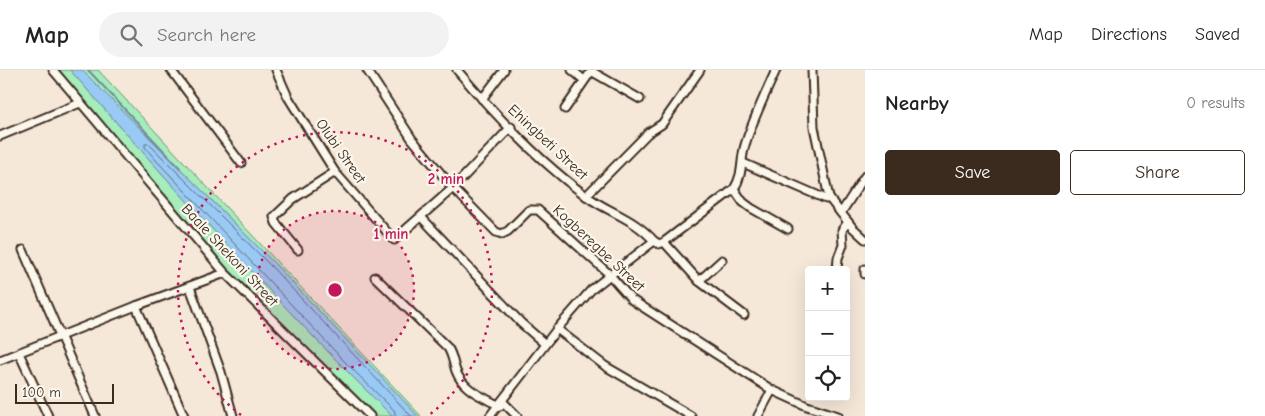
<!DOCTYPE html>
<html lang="en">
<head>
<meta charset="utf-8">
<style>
  :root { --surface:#fff; --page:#f2f2f2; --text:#222; --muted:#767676; --line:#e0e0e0; --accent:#3b2a1e }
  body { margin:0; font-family:"Comic Neue",sans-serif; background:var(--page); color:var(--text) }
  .controls { position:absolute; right:15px; bottom:15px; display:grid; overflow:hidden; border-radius:5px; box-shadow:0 5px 20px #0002 }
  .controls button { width:45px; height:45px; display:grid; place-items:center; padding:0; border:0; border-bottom:1px solid var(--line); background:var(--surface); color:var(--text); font:25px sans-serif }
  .scale { position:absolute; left:15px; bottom:12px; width:99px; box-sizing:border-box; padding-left:5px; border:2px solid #3b2a1e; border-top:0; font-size:14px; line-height:18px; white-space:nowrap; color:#3b2a1e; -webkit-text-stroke:4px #fbf7ec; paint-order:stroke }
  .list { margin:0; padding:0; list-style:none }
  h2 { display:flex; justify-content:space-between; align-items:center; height:65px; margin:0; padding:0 20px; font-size:21px }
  h2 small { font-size:16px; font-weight:400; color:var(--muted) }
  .actions { display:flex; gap:10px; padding:15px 20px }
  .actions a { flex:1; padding:11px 0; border:1px solid var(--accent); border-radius:5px; text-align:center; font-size:18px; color:var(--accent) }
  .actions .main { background:var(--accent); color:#fff }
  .icon { flex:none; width:28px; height:28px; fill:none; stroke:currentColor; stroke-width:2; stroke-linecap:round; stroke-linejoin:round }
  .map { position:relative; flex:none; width:865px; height:346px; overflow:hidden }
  header { display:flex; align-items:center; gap:30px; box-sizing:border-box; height:70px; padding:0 25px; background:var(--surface); border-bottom:1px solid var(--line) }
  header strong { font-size:24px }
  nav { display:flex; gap:28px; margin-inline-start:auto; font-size:18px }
  .search { width:350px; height:45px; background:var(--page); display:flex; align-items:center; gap:12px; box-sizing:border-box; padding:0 18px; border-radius:28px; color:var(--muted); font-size:19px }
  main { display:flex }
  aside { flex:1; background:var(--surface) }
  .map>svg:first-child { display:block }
</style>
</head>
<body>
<header>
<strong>Map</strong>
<div class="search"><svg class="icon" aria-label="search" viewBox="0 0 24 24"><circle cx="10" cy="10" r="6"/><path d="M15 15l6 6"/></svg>Search here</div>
<nav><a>Map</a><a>Directions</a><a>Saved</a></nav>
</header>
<main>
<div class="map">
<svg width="865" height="346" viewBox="0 0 865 346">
  <rect width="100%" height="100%" fill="#f5e8d9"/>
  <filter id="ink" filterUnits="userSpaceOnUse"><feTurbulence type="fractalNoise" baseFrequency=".02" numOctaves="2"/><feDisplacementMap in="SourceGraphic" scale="10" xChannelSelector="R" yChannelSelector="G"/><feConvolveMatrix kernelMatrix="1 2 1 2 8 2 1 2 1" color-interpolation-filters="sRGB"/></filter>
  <g filter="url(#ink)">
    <!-- grass -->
    <g fill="#a5edba" stroke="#708c6c">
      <path d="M52,0H70C174,118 280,236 392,346H371L227,201Z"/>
      <polygon points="82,0 98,0 421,346 418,346 273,192"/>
    </g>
    <!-- water -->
    <path fill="#99caf5" stroke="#738a9f" d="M70,0H82L273,192L418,346H392C280,236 174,118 70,0Z"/>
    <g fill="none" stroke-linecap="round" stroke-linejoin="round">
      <!-- shore -->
      <polyline stroke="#616a74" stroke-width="1" points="396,346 394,340 345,292 156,90 145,77 145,74 149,74 270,195 411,346"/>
      <!-- stream -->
      <polyline stroke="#738a9f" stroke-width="2" points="88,0 180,98"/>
      <defs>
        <g id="minor">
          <polyline points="53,0 225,203 370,346"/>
          <polyline points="171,0 241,93"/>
          <polyline points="276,0 288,27 335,102 394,170 453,118 511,57"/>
          <polyline points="367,0 412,69 453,118 496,162 502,164 508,161 529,140 538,140 609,204 632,230 772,320 807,336 838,346"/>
          <path d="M457,0C495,45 538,90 585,125C609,143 634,148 654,171"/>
          <polyline points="572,0 584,10"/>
          <polyline points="812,0 814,57 829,128"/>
          <polyline points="591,1 640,29"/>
          <polyline points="482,29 504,0"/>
          <polyline points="565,39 592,0"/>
          <polyline points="0,66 80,33"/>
          <polyline points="743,93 826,129 829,128 852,157 865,169"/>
          <polyline points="734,119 743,132 751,138 788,159"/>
          <polyline points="586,126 648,63 662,54 700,0"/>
          <polyline points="841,143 865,106"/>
          <polyline points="422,148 521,253 545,274"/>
          <polyline points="664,172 699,211 744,245"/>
          <polyline points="23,180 95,346"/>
          <polyline points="298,180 276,153 274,147 293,129 335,102"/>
          <polyline points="865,199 865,204"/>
          <polyline points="837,200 838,188 843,175 842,160 848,152"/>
          <path d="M375,207L448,278C453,286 453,293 456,301C463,320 483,327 500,336"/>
          <polyline points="699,211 722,190"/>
          <polyline points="190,217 221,302 233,346"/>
          <polyline points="136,236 184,346"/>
          <polyline points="557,259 605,296 691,346"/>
          <polyline points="19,283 48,346"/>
          <polyline points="0,290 136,236 225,203"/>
          <polyline points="503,332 517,346"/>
          <path d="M490,346L557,259L591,220L654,171L659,174L664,172L734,119C744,103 740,91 745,75C753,49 765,25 776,0"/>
          <polyline points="758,346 772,320"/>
        </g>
      </defs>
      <!-- minor casing -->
      <use href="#minor" stroke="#3b2a1e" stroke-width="11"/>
      <!-- minor -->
      <use href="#minor" stroke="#fbf7ec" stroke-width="7"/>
    </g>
  </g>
  <!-- distance rings -->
  <circle cx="335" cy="220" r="79" fill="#c2185b" fill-opacity=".12"/>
  <g fill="none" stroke="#c2185b" stroke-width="2.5" stroke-dasharray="2.5 5">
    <circle cx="335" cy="220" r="79"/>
    <path d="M241 345A157 157 0 1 1 429 345"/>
  </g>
  <g text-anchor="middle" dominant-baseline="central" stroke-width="4.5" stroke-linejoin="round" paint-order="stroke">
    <!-- street labels -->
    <g font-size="15" fill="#3b2a1e" stroke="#fbf7ec">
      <text transform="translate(548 72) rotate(43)">Ehingbeti Street</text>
      <text transform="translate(341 81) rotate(55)">Olubi Street</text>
      <text transform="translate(599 178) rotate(43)">Kogberegbe Street</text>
      <text transform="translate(230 185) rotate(47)">Baale Shekoni Street</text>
    </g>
  </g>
  <circle cx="335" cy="220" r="8" fill="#c2185b" stroke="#fbf7ec" stroke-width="2.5"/>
  <g font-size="15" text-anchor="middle" font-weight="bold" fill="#c2185b" stroke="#fbf7ec" stroke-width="4.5" stroke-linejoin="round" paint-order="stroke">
    <text x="446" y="114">2 min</text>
    <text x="391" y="169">1 min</text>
  </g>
</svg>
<div class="controls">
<button>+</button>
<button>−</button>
<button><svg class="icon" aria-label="locate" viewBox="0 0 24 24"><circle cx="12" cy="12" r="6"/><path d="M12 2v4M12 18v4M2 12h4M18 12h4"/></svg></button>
</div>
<div class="scale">100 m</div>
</div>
<aside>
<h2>Nearby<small>0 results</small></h2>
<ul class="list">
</ul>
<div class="actions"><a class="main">Save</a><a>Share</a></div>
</aside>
</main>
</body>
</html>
